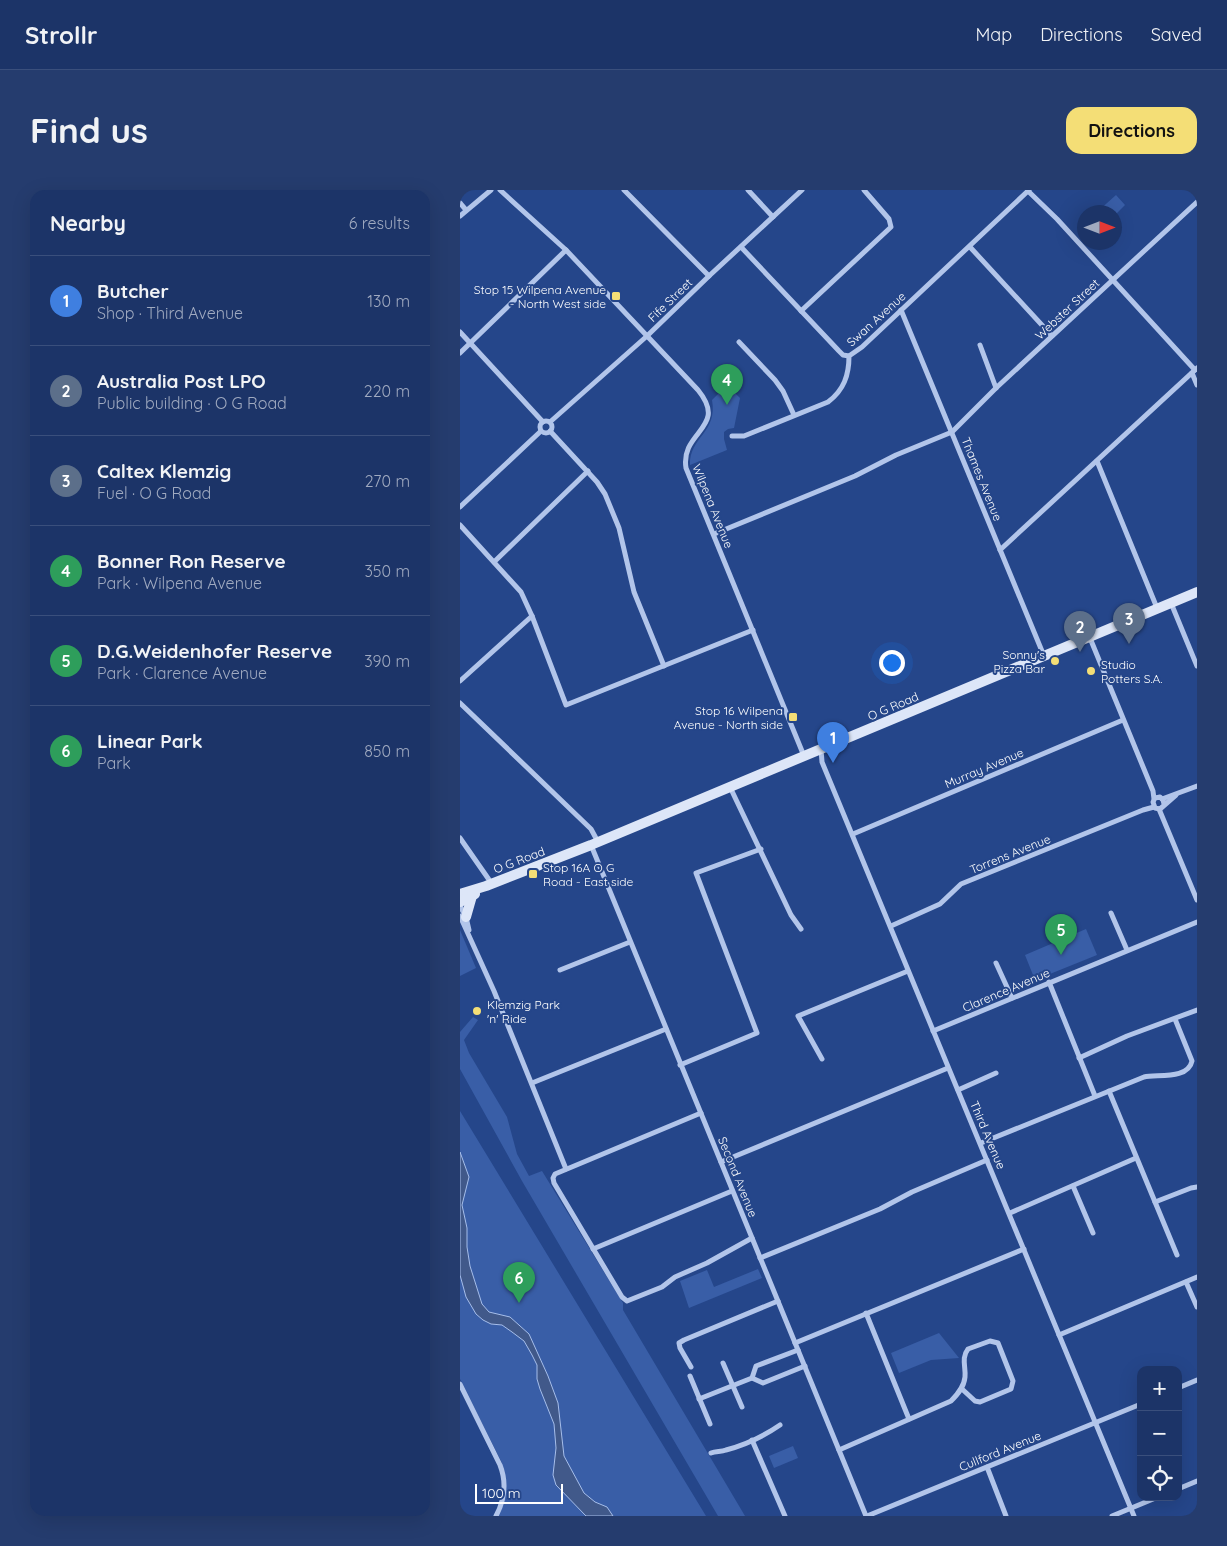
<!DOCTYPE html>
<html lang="en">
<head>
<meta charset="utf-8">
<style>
  :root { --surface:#1c3468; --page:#253c6e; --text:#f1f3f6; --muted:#a0aac0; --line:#3a4f7c; --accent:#f4de76 }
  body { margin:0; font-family:Quicksand,sans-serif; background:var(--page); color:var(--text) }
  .controls { position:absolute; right:15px; bottom:15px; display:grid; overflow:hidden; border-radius:10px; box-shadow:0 5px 20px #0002 }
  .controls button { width:45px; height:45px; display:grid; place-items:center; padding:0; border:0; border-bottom:1px solid var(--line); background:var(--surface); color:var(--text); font:25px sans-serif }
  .compass { position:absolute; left:617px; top:15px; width:45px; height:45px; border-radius:50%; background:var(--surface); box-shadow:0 5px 20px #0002; rotate:90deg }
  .scale { position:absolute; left:15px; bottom:12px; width:88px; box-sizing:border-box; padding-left:5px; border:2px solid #fff; border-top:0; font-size:14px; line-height:18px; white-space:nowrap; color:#fff; -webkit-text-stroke:4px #25468a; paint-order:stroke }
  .you { position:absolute; left:431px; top:472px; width:18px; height:18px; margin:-12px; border:4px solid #fff; border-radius:50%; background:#1a73e8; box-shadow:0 0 0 8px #1a73e833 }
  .badge { display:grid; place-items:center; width:32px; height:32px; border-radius:50%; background:var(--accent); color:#fff; font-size:16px; font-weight:700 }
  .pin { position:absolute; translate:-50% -41px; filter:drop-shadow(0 1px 2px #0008) }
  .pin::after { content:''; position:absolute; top:26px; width:18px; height:15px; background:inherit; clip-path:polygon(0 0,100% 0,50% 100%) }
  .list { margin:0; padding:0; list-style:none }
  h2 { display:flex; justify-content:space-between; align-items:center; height:65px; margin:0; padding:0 20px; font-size:21px }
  h2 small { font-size:16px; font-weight:400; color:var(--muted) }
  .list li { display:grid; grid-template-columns:32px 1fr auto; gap:15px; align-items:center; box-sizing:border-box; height:90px; padding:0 20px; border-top:1px solid var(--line) }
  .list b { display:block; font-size:19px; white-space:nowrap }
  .list p { margin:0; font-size:16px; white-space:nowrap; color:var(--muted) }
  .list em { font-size:16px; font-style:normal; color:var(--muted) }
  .icon { flex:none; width:28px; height:28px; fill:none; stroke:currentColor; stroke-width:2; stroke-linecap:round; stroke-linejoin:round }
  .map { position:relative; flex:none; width:737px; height:1326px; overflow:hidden; border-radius:15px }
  header { display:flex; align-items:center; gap:30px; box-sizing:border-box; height:70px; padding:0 25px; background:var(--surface); border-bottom:1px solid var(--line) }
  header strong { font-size:24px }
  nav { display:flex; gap:28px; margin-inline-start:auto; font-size:18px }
  .intro { display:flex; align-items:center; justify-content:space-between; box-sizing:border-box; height:120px; padding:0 30px }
  h1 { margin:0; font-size:35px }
  .button { padding:12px 22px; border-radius:15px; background:var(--accent); color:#111; font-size:18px; font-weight:700 }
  main { display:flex; gap:30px; padding:0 30px }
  aside { flex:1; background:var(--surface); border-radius:15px; box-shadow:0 5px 20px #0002 }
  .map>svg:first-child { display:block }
</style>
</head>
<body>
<header>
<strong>Strollr</strong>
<nav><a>Map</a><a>Directions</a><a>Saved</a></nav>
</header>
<div class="intro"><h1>Find us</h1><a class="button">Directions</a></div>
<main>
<aside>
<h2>Nearby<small>6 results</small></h2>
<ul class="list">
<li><span class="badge" style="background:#3f7fe0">1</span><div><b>Butcher</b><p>Shop · Third Avenue</p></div><em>130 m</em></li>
<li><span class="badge" style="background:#5c6f8a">2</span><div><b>Australia Post LPO</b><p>Public building · O G Road</p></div><em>220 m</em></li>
<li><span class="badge" style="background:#5c6f8a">3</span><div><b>Caltex Klemzig</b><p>Fuel · O G Road</p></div><em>270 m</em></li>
<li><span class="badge" style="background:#2e9e5b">4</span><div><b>Bonner Ron Reserve</b><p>Park · Wilpena Avenue</p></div><em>350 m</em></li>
<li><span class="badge" style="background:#2e9e5b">5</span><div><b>D.G.Weidenhofer Reserve</b><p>Park · Clarence Avenue</p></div><em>390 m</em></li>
<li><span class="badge" style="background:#2e9e5b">6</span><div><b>Linear Park</b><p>Park</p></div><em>850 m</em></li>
</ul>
</aside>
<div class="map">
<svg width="737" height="1326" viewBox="0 0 737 1326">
  <rect width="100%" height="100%" fill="#25468a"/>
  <!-- green -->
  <g fill="#395ea7">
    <polygon points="656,5 665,15 655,25 654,22 637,22"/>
    <path d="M267,195L280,208L274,238L268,239L264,242V249L267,260L230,275C229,247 258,243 252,210Z"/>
    <polygon points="626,739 637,765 575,790 565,765"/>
    <polygon points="0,740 16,778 0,786"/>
    <polygon points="13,827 18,830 4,850 9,863 47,927 57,964 69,986 82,981 163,1113 163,1120 285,1326 258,1326 62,991 0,879 0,842"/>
    <polygon points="0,921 246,1326 36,1326 42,1318 42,1273 0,1189"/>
    <polygon points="298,1079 302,1088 229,1118 220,1091 247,1080 254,1097"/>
    <polygon points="479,1143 499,1168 471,1170 439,1183 431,1163"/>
    <polygon points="333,1256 338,1268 314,1278 309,1266"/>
  </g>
  <!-- water -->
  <polygon fill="#41598a" stroke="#a6beeb" points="0,962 9,987 2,1015 7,1038 7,1057 10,1076 22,1114 29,1122 50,1127 69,1144 88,1186 98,1213 104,1266 124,1303 135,1312 147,1317 153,1326 126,1326 96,1295 93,1285 96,1258 94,1234 80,1199 77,1189 77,1175 72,1165 64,1151 52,1142 42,1135 31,1134 23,1130 16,1124 6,1107 0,1085"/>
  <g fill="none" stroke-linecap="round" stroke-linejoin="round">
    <!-- minor -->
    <g stroke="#b2c5ea" stroke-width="5">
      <path d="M40,0L106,60L238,200C269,238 220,241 226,278L344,566"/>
      <polyline points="164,0 249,86"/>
      <polyline points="288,0 313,27"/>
      <polyline points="568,1 597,29 735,180"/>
      <polyline points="0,13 6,20"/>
      <polyline points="0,26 31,0"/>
      <polyline points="281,57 379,161 383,165 389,166"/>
      <polyline points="510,57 592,146"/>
      <polyline points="441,120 584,466"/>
      <polyline points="341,121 431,37 429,29 404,0"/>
      <polyline points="0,142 83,232"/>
      <polyline points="279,152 315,190 323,201 334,225"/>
      <polyline points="520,155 536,198"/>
      <polyline points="0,163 106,60"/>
      <polyline points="732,183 737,195"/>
      <circle cx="86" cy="237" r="6"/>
      <polyline points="90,232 187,146 249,86 342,0"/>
      <polyline points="90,241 137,292 145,304 159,338 174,402 204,476"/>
      <path d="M272,246H284L368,212C384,200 389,185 389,166L402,157L569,0"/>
      <polyline points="637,271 697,418"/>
      <polyline points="0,317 81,241"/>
      <polyline points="0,335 61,402 72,426 106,515 293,440"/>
      <polyline points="254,344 395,286 436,265 492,242 536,198 737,12"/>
      <polyline points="540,360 737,178"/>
      <polyline points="34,372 128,281"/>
      <polyline points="711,413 737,476"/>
      <polyline points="630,448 693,601 694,609"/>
      <polyline points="0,491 72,426"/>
      <polyline points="0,513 131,639 138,652"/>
      <polyline points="361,559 362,572 674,1326"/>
      <polyline points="270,597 331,725 341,739"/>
      <polyline points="702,609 737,596"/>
      <polyline points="704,614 703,610 700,607 695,608 693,612 695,618 700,619 716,605"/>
      <polyline points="699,619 737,710"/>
      <polyline points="393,644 663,530"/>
      <polyline points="0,648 32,694"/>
      <polyline points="131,655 406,1326"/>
      <polyline points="0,716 6,727 9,740"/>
      <polyline points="651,723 667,760"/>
      <polyline points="0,726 34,801 106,979"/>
      <polyline points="431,736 480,714 501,694 683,620 694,617"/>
      <polyline points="536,773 552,808"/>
      <polyline points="100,780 170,752"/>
      <polyline points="589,792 635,906"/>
      <polyline points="473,841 737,732"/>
      <polyline points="619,868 667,846 737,820"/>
      <polyline points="362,869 338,826 448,781"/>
      <polyline points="220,875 297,843 236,683 301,659"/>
      <polyline points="72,893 206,839"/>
      <polyline points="498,900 536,883"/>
      <polyline points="649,901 717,1065"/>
      <polyline points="241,923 95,984 93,988 94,993 162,1107 167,1111 202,1097 215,1087 247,1073 292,1048"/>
      <path d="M521,953L684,887C697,884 728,890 732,871L715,829"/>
      <polyline points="261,972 488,878"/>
      <polyline points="613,996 633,1043"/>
      <polyline points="695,1012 731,998 737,997"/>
      <polyline points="550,1023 676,968"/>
      <polyline points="133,1059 272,1001"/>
      <polyline points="300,1068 420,1019 452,1002 527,970"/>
      <polyline points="726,1092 737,1117"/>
      <polyline points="406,1123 449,1229"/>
      <polyline points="599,1145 737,1087"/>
      <polyline points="335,1153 564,1059"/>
      <polyline points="263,1173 282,1217"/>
      <polyline points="231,1177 220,1158 219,1153 224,1150 318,1111"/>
      <polyline points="230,1186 250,1234"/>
      <polyline points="292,1188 303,1193 345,1176"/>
      <path d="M0,1194L40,1275C47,1293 45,1309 36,1326"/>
      <polyline points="718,1198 737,1190"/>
      <polyline points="239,1209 292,1188 296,1176 338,1160"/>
      <polyline points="292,1250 325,1326"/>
      <path d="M379,1260L491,1211C498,1204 504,1197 505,1187C506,1177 501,1168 508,1159L530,1151L538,1153L553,1191L551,1199L520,1212L515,1211L502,1199"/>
      <path d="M251,1263C256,1261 261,1262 266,1260C285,1255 304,1246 320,1235"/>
      <polyline points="527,1277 546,1326"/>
      <polyline points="718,1299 737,1291"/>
      <polyline points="407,1326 681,1214"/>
      <polyline points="652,1326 698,1307"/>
    </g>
    <!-- secondary -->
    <g stroke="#dde6f8" stroke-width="10">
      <polyline points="0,704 26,696 131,655 737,402"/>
      <polyline points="0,712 15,704"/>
      <polyline points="6,727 12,706"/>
    </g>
  </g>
  <!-- markers -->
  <g fill="#f4de76" stroke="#25468a" stroke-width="2">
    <rect x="151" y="101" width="10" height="10" rx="2.5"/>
    <circle cx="595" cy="471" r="5"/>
    <circle cx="631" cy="481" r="5"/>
    <rect x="328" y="522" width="10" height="10" rx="2.5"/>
    <rect x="68" y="679" width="10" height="10" rx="2.5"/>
    <circle cx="17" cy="821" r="5"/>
  </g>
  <g text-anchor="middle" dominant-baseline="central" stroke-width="4" stroke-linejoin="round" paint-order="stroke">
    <!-- poi labels -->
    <g font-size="12" fill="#fff" stroke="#25468a" text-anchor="end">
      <text x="146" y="99">Stop 15 Wilpena Avenue<tspan x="146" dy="14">- North West side</tspan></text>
      <text x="585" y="464">Sonny's<tspan x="585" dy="14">Pizza Bar</tspan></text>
      <text x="641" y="474" text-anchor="start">Studio<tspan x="641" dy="14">Potters S.A.</tspan></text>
      <text x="323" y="520">Stop 16 Wilpena<tspan x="323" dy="14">Avenue - North side</tspan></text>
      <text x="83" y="677" text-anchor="start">Stop 16A O G<tspan x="83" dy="14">Road - East side</tspan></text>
      <text x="27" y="814" text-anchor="start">Klemzig Park<tspan x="27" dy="14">'n' Ride</tspan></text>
    </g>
    <!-- street labels -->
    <g font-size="12" fill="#fff" stroke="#25468a">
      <text transform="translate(210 110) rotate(-44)">Fife Street</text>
      <text transform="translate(607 119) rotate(-43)">Webster Street</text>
      <text transform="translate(416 129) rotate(-42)">Swan Avenue</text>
      <text transform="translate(522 289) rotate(68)">Thames Avenue</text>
      <text transform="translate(253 316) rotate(68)">Wilpena Avenue</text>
      <text transform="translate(433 516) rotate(-23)">O G Road</text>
      <text transform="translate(524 578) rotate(-23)">Murray Avenue</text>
      <text transform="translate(550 664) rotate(-22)">Torrens Avenue</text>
      <text transform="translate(59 670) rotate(-21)">O G Road</text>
      <text transform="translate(546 800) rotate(-23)">Clarence Avenue</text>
      <text transform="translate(528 945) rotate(67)">Third Avenue</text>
      <text transform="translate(278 987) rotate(68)">Second Avenue</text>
      <text transform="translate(540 1261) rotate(-22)">Cullford Avenue</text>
    </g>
  </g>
</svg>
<div class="controls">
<button>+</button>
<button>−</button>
<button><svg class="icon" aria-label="locate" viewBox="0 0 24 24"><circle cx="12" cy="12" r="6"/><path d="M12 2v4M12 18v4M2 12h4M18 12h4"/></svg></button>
</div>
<svg class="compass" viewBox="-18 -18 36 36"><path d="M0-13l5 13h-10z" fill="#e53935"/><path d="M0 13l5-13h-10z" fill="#a0aac0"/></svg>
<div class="scale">100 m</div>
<div class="you"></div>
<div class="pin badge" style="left:373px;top:573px;background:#3f7fe0">1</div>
<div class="pin badge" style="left:620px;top:462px;background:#5c6f8a">2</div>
<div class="pin badge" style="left:669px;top:454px;background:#5c6f8a">3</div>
<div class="pin badge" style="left:267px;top:215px;background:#2e9e5b">4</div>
<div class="pin badge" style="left:601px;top:765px;background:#2e9e5b">5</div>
<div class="pin badge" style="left:59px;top:1113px;background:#2e9e5b">6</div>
</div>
</main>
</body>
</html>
